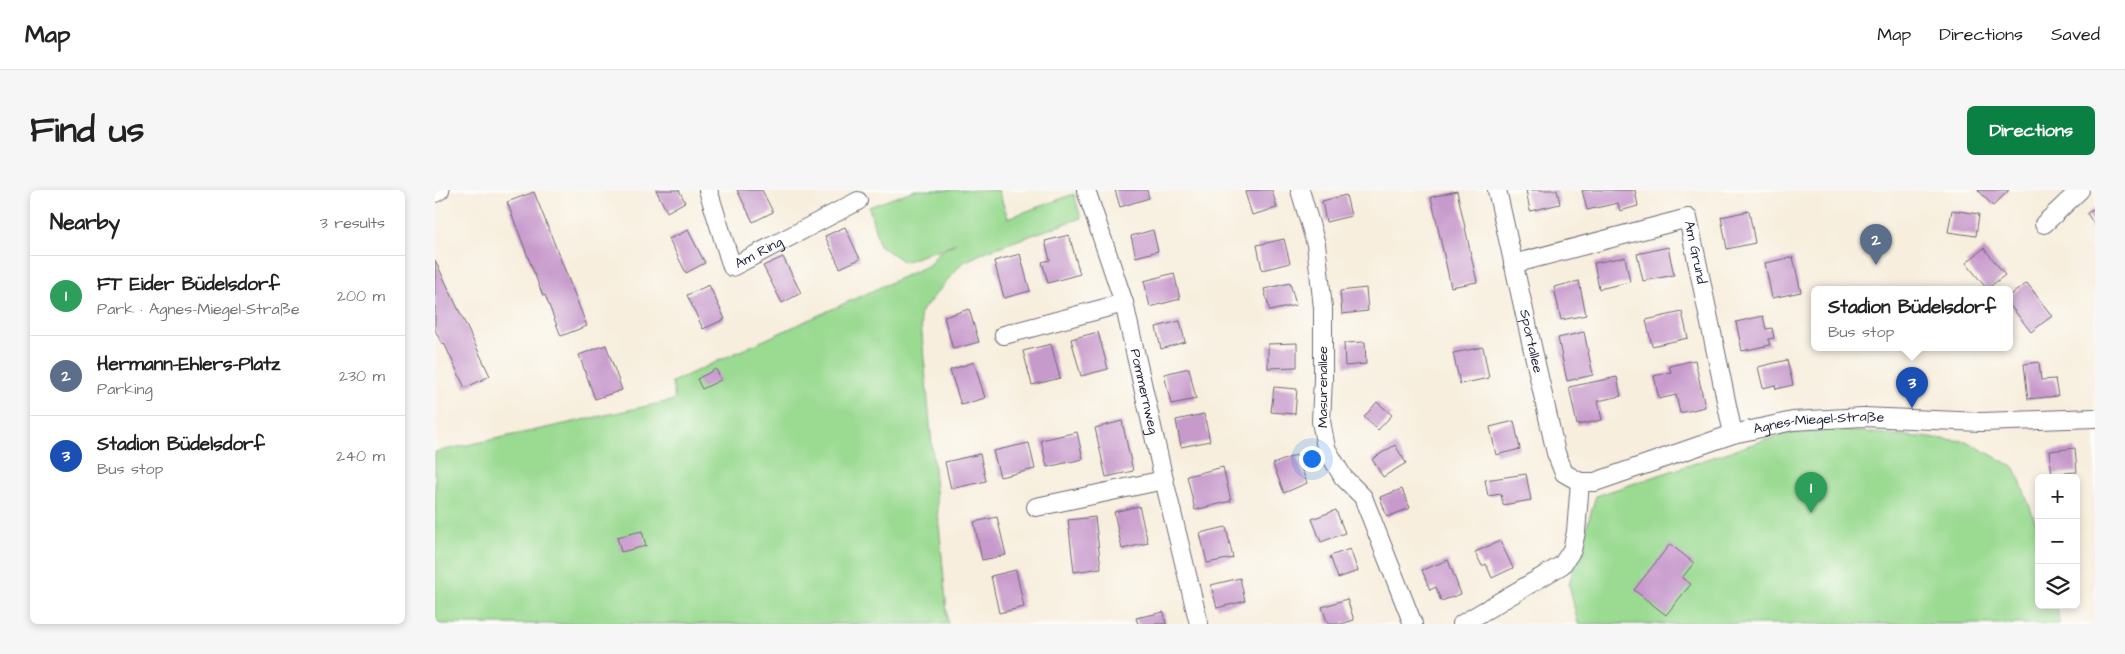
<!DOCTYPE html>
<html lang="en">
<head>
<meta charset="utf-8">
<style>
  :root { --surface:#fff; --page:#f6f6f6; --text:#222; --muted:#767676; --line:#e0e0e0; --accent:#0b8043 }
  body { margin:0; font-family:"Architects Daughter",sans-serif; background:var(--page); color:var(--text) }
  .controls { position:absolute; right:15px; bottom:15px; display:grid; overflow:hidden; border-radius:8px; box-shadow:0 2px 8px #0003 }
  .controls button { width:45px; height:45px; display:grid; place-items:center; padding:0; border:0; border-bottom:1px solid var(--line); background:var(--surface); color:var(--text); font:25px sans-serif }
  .you { position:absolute; left:876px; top:268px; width:18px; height:18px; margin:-12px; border:4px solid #fff; border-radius:50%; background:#1a73e8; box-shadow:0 0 0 8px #1a73e833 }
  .badge { display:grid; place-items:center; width:32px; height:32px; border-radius:50%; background:var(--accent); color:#fff; font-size:16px; font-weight:700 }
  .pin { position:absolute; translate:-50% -41px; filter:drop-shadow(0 1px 2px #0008) }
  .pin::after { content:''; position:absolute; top:26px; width:18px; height:15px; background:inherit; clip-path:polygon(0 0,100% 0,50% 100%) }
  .popup { position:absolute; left:1376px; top:96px; width:202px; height:65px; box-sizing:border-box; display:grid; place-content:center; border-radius:8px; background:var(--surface); filter:drop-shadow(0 1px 4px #0005); font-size:16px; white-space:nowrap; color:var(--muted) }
  .popup b { font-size:19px; color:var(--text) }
  .popup::after { content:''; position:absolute; left:50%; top:100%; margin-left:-10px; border:10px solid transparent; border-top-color:var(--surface) }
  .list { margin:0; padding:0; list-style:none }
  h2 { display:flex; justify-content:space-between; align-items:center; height:65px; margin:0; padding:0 20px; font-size:21px }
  h2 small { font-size:16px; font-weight:400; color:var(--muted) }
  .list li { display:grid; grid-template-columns:32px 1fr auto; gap:15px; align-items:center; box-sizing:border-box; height:80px; padding:0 20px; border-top:1px solid var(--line) }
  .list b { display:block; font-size:19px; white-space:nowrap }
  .list p { margin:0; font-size:16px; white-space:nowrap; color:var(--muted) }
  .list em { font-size:16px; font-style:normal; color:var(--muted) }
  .icon { flex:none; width:28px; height:28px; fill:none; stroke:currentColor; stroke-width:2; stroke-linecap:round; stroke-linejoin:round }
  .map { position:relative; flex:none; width:1660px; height:434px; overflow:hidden; border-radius:8px }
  header { display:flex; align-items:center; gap:30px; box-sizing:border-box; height:70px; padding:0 25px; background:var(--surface); border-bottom:1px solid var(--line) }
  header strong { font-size:24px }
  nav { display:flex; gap:28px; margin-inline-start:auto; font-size:18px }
  .intro { display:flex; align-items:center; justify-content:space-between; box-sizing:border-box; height:120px; padding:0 30px }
  h1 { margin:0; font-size:35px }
  .button { padding:12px 22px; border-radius:8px; background:var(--accent); color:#fff; font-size:18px; font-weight:700 }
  main { display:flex; gap:30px; padding:0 30px }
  aside { flex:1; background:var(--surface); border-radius:8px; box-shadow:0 2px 8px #0003 }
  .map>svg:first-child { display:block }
</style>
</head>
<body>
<header>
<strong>Map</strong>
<nav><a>Map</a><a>Directions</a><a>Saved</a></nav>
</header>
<div class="intro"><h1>Find us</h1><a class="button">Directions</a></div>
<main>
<aside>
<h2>Nearby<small>3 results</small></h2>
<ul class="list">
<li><span class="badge" style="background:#2e9e5b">1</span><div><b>FT Eider Büdelsdorf</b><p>Park · Agnes-Miegel-Straße</p></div><em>200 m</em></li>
<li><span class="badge" style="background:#5c6f8a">2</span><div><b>Hermann-Ehlers-Platz</b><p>Parking</p></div><em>230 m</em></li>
<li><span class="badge" style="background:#1a4fb4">3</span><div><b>Stadion Büdelsdorf</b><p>Bus stop</p></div><em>240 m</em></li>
</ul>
</aside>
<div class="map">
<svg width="1660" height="434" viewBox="0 0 1660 434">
  <rect width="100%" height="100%" fill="#fdfcf7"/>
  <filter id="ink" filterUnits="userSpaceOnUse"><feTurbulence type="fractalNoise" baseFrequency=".02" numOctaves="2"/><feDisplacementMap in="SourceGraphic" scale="10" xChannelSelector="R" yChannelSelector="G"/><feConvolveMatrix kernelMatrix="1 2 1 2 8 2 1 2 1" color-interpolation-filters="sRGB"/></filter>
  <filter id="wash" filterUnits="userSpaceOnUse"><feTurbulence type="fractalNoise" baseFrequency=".0096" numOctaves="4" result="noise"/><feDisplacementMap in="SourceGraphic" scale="20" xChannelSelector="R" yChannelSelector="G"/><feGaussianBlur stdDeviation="1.12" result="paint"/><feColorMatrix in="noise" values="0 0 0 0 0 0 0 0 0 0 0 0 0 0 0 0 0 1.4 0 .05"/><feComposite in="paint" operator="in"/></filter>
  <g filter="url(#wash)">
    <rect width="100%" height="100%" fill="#f7eedd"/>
    <!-- green -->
    <g fill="#9ada91" stroke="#5e7e66">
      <polygon points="480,0 563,0 573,28 639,4 646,28 552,61 527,73 485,123 513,434 0,434 0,262 240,210 237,192 494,75 504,62 521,53 469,72 444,55 434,17"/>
      <polygon points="1391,239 1531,251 1580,278 1604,341 1604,415 1622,415 1624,434 1143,434 1134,394 1161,306 1351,243"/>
    </g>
    <g id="blocks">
      <!-- building -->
      <g fill="#c79acc">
        <polygon points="221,0 244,0 250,12 232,22"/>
        <polygon points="302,0 327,0 338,22 318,32"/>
        <polygon points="680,0 712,0 714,8 685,17"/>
        <polygon points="818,0 837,0 842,18 817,25 810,2"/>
        <polygon points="1091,0 1122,0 1125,14 1095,21"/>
        <polygon points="1147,0 1200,0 1203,16 1185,21 1183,13 1152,20"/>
        <polygon points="1543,0 1574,0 1558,16"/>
        <polygon points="1022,1 1042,92 1016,97 996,7"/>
        <polygon points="99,2 152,136 126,146 110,105 108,106 72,12"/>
        <polygon points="911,5 916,26 891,32 887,11"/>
        <polygon points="1660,19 1660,36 1652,23"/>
        <polygon points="1517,20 1544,24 1541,46 1513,42"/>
        <polygon points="1314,21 1320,53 1292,59 1286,27"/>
        <polygon points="410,37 425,69 405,78 390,46"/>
        <polygon points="253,40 270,73 251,83 234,49"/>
        <polygon points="718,40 723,61 701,67 696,46"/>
        <polygon points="634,45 645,84 613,93 607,72 615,70 610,51"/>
        <polygon points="849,49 855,73 827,80 822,55"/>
        <polygon points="1233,57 1239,85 1208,91 1202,64"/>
        <polygon points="1549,58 1570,85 1552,99 1531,73"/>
        <polygon points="585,64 595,101 569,108 559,71"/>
        <polygon points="348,67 366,103 347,113 328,76"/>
        <polygon points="1190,67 1195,92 1164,99 1159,73"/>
        <polygon points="1358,67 1366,102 1337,108 1330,73"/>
        <polygon points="0,70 55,186 30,198 9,153 7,154 0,140"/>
        <polygon points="739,83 745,109 715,117 709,91"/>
        <polygon points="1144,91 1151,125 1126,130 1119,97"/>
        <polygon points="855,93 861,115 835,121 829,99"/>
        <polygon points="1592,93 1617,126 1596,142 1574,114 1574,106"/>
        <polygon points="274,95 290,129 268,139 252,105"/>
        <polygon points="931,98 933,121 907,124 905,101"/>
        <polygon points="534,119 544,152 518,159 509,127"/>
        <polygon points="1247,122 1253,148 1217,156 1211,130"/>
        <polygon points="1328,126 1331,139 1337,138 1339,148 1333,149 1335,155 1307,161 1301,132"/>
        <polygon points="745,131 750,152 726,159 721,137"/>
        <polygon points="663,142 673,179 646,186 636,149"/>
        <polygon points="1149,142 1158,185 1132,191 1123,148"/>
        <polygon points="930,152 931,174 910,176 909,153"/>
        <polygon points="862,153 862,177 833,178 833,154"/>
        <polygon points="616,154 625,188 597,195 588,161"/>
        <polygon points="171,155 187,200 160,209 144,165"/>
        <polygon points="1048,157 1054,188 1025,194 1018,163"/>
        <polygon points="1260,170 1270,217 1245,223 1241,205 1224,209 1219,186 1236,182 1234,176"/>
        <polygon points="1352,170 1358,195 1341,199 1340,195 1328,198 1323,177"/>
        <polygon points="539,172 550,208 526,215 515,180"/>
        <polygon points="1604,172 1606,190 1620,189 1623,206 1593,209 1589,174"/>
        <polygon points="754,178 761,209 736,214 729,184"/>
        <polygon points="281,179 286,190 267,199 262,189"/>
        <polygon points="1182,187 1186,206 1163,211 1167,230 1142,235 1134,197"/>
        <polygon points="839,197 862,199 860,224 836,222"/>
        <polygon points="942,212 957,225 943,240 929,227"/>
        <polygon points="769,224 775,251 746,257 741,230"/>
        <polygon points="687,231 698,281 671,287 660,238"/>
        <polygon points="1079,231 1085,259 1061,265 1055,237"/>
        <polygon points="642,242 648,269 612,277 606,250"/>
        <polygon points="594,253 600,279 565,287 558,261"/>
        <polygon points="960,255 971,273 948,287 937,269"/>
        <polygon points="1640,258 1642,282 1617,284 1614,261"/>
        <polygon points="545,264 551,291 516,299 510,272"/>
        <polygon points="861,265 872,293 849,303 838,274"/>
        <polygon points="788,277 796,311 760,320 752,286"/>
        <polygon points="1091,284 1096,310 1068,315 1066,304 1053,306 1050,290"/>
        <polygon points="967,299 975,318 952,327 945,307"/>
        <polygon points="704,316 713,353 687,359 679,322"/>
        <polygon points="901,320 910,343 886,352 877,329"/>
        <polygon points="562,327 571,365 547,370 539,332"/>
        <polygon points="660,327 666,378 639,382 633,330"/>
        <polygon points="791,337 798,368 772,373 765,343"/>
        <polygon points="207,341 211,356 186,362 182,347"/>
        <polygon points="1065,351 1078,378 1057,388 1051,374 1047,376 1040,362"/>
        <polygon points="1235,354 1259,373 1247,388 1256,394 1231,425 1199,400"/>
        <polygon points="915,359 923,381 903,388 895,366"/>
        <polygon points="1013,370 1026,404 1006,411 1001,397 995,400 987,380"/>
        <polygon points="581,380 589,417 564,423 556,386"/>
        <polygon points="805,388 810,411 782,418 776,395"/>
        <polygon points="912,409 919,430 906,434 893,434 887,417"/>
        <polygon points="729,422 731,434 703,434 701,428"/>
      </g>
    </g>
  </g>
  <g filter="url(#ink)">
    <use href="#blocks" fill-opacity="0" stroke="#6d6974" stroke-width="1"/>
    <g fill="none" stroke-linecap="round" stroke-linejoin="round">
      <defs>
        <g id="minor">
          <path id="s1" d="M273,0L297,77L423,11"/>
          <path id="s2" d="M651,0L689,113L729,290L764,434"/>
          <polyline points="865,0 881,54 888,118 888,189 886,231 891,258 908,287 928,307 978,434"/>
          <path id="s3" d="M1062,0L1121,263L1129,283L1145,292"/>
          <polyline points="0,3 5,0"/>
          <polyline points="1609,34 1645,0"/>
          <path id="s4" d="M1078,74L1253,28L1298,244"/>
          <polyline points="569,145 689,113"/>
          <path id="s5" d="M1145,292H1160L1298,244L1358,231L1428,227L1546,232L1660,228"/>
          <polyline points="601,317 729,290"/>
          <polyline points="1027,434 1127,375 1137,360 1141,342 1145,292"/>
        </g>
      </defs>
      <!-- minor casing -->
      <use href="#minor" stroke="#6d6974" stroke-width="20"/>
      <!-- minor -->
      <use href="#minor" stroke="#fff" stroke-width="18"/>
    </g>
  </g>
  <g text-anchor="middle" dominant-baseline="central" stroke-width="4" stroke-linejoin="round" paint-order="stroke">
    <!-- street labels -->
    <g font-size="14" fill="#22223b" stroke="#fdfcf7">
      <text stroke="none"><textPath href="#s1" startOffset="111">Am Ring</textPath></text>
      <text stroke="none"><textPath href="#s4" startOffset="216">Am Grund</textPath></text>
      <text stroke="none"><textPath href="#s3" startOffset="155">Sportallee</textPath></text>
      <text transform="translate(888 197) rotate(-90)">Masurenallee</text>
      <text stroke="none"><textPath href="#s2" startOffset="210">Pommernweg</textPath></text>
      <text stroke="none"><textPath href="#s5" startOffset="248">Agnes-Miegel-Straße</textPath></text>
    </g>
  </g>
</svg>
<div class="controls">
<button>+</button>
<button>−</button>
<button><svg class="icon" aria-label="layers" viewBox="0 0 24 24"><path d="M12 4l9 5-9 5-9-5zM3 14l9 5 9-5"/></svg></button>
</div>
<div class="you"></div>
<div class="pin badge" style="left:1376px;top:323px;background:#2e9e5b">1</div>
<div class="pin badge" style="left:1441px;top:75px;background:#5c6f8a">2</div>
<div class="pin badge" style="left:1477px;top:218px;background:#1a4fb4">3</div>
<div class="popup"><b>Stadion Büdelsdorf</b>Bus stop</div>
</div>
</main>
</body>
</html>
